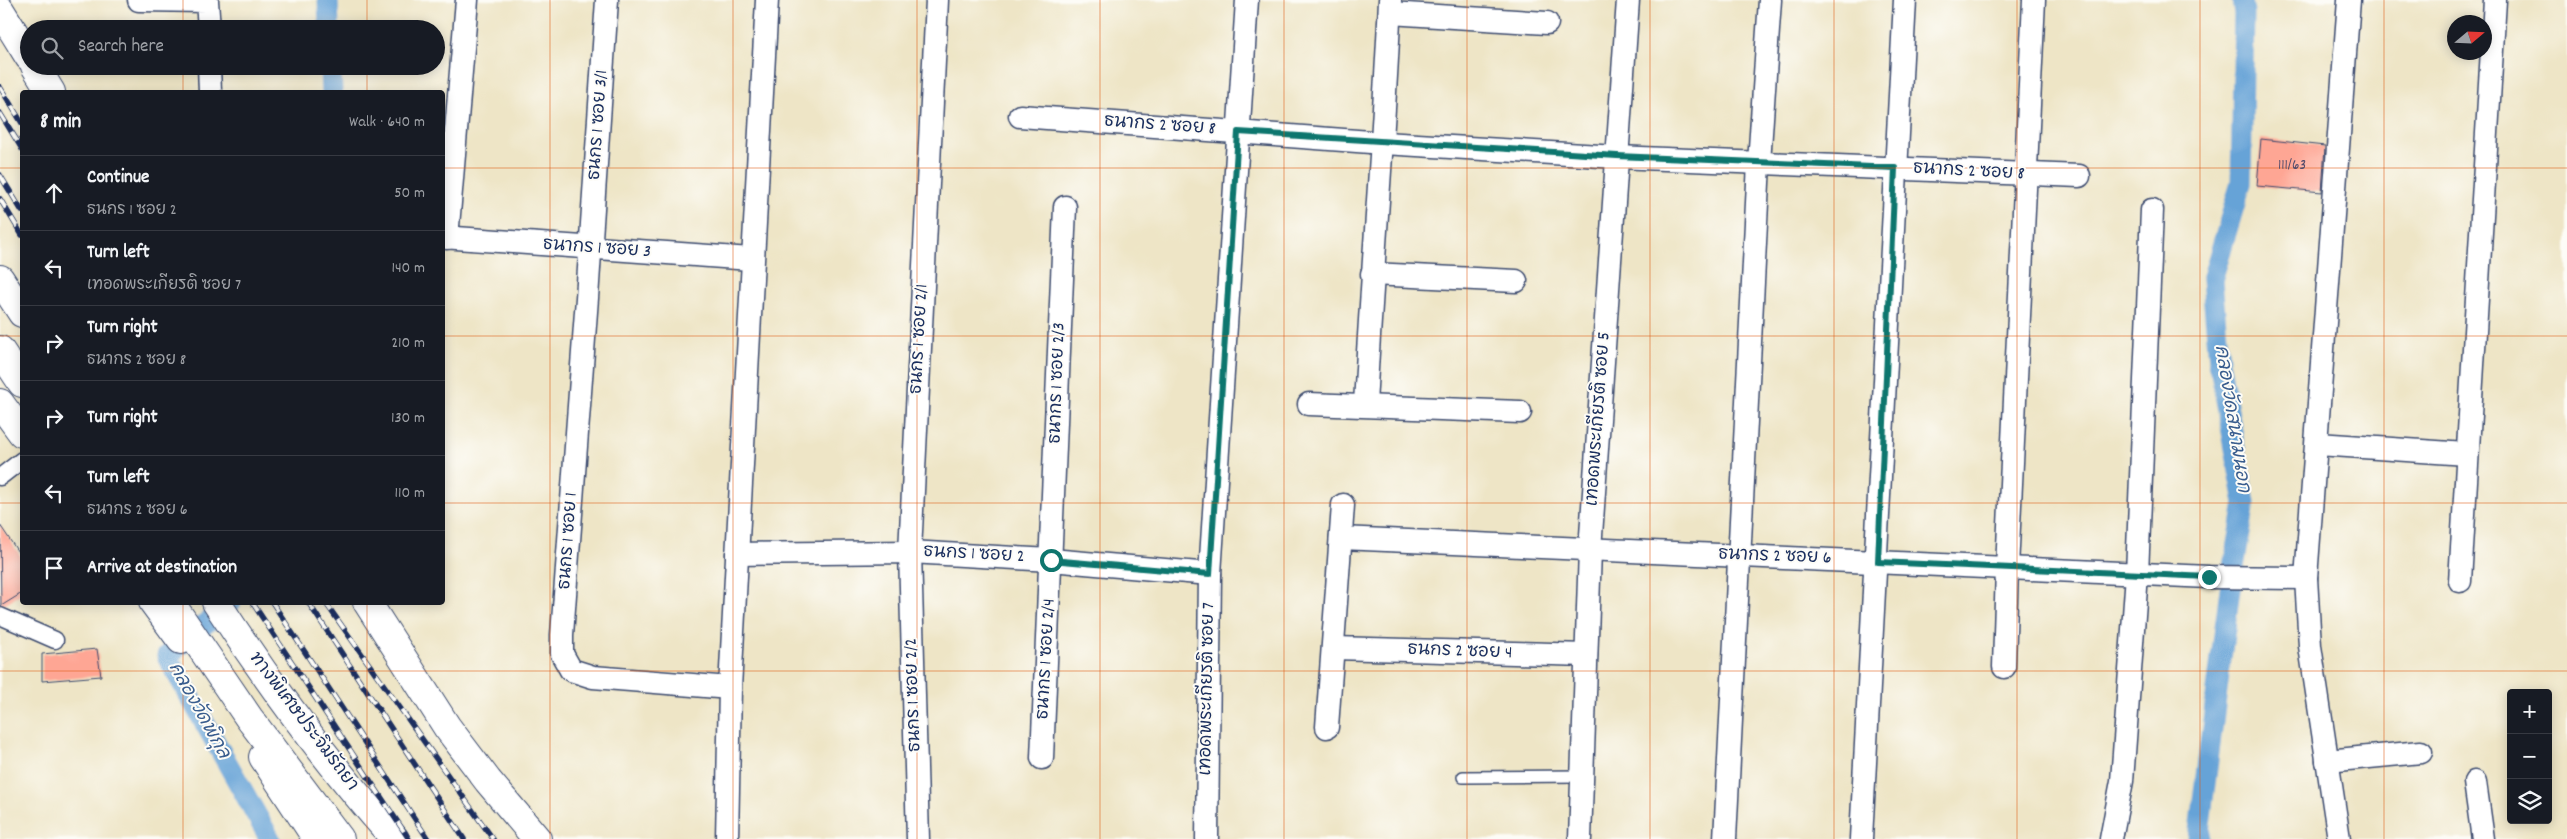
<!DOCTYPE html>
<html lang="en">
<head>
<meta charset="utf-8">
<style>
  :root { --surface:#171b24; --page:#20242c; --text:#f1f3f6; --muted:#9ea1a6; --line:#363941 }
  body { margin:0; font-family:Dekko,"Playpen Sans Thai",sans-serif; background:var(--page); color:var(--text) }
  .controls { position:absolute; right:15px; bottom:15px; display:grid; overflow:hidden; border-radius:5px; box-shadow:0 2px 12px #0003 }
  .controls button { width:45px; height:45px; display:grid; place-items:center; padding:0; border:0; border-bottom:1px solid var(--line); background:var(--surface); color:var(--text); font:25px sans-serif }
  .compass { position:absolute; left:2447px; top:15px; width:45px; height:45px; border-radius:50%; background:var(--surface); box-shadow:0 2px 12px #0003; rotate:71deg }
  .stop { position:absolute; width:15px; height:15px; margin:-11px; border:4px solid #0f766e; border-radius:50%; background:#fff }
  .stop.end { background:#0f766e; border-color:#fff; box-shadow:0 1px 5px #0008 }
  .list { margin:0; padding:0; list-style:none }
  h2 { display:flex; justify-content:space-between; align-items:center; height:65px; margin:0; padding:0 20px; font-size:21px }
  h2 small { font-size:16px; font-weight:400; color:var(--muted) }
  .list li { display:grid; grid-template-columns:32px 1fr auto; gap:15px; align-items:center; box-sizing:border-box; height:75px; padding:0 20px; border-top:1px solid var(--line) }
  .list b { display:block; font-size:19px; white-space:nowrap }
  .list p { margin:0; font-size:16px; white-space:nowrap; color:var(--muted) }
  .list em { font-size:16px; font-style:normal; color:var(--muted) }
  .icon { flex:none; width:28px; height:28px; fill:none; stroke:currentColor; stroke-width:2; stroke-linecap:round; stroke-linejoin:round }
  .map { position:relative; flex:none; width:2567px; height:839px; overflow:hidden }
  .search { position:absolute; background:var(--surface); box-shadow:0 2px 12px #0003; left:20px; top:20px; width:425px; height:55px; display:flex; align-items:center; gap:12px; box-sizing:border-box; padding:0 18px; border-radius:28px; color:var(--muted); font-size:19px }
  .panel { position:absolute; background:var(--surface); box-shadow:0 2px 12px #0003; left:20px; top:90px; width:425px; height:515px; border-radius:5px }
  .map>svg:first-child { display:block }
</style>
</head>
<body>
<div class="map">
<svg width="2567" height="839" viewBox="0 0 2567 839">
  <rect width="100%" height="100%" fill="#fdfcf7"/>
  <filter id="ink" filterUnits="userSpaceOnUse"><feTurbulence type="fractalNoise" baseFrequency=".02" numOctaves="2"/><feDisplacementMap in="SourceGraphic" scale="10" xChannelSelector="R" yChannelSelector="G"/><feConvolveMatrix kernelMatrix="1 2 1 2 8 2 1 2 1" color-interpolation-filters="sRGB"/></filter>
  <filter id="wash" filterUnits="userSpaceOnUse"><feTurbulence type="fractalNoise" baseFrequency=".0096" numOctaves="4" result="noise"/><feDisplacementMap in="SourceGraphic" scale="20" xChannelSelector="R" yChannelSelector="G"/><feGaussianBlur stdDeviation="1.12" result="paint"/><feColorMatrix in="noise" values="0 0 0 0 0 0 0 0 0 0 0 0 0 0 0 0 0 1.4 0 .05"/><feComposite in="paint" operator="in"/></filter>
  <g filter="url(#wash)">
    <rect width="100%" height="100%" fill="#eee5c6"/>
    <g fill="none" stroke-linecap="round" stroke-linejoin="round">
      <!-- canal -->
      <g stroke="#66a3d7" stroke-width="21">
        <polyline points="328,0 329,29"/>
        <polyline points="331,66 332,92"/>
        <polyline points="231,602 167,656 270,839"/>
        <polyline points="2198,839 2229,596 2245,503 2219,361 2212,280 2241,183 2244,13 2242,0"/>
      </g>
    </g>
    <g id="blocks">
      <!-- building -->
      <g fill="#fea694">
        <polygon points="2261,139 2325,146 2322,192 2257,186"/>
        <polygon points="0,525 22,558 22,593 1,606"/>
        <polygon points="97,649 101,676 42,681 42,654"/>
      </g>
    </g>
  </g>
  <g filter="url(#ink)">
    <use href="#blocks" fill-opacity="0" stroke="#3b4a6e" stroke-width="1"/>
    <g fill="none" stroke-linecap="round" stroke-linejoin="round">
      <defs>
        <polyline id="service" points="1463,777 1582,776"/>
        <g id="pedestrian">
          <polyline points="0,477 22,460"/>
          <polyline points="0,616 55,640"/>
        </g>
        <g id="minor">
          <polyline points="139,0 207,1 209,29"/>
          <polyline points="607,0 587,298 562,635 562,654 571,670 593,677 730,688"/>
          <polyline points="1390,13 1547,23"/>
          <polyline points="209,66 210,92"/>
          <polyline points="1020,116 1384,143 1617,157 2079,176"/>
          <polyline points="442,237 751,259"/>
          <polyline points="447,238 467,0"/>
          <polyline points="1372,274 1516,281"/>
          <polyline points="1309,404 1520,412"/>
          <path d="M1365,405C1372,270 1384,135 1390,0"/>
          <polyline points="2318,444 2466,454"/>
          <polyline points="1341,538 2209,577 2306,578"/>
          <polyline points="737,554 910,552 1051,560 1210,574"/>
          <polyline points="2460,581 2495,0"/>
          <polyline points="1334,648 1586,655"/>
          <polyline points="2004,667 2007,568 2034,0"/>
          <polyline points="1327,727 1343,505"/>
          <polyline points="1042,758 1065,207"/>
          <polyline points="2327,761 2421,752"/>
          <polyline points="2475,782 2483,839"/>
          <polyline points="727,839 730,688 767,0"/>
          <polyline points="918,839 910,552 937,0"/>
          <polyline points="1207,839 1210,574 1247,0"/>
          <polyline points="1580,839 1590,550 1628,0"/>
          <polyline points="1725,839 1759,163 1770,0"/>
          <path d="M1861,839C1878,559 1888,280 1905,0"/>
          <polyline points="2111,839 2122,781 2137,574 2152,210"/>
          <polyline points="2339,839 2310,646 2306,578 2349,0"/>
        </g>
        <g id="secondary">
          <polyline points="0,10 29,57"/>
          <polyline points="35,66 51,92"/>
          <polyline points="0,403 22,433"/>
          <polyline points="153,602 181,640"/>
          <polyline points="367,602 447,727 488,781 537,839"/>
          <polyline points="263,757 317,839"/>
        </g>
        <g id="motorway">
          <polyline points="0,279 22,313"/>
          <polyline points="0,350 22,383"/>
          <polyline points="170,602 249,718 340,839"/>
          <path d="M216,602C270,685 329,765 395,839"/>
        </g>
      </defs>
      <!-- service casing -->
      <use href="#service" stroke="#3b4a6e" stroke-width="14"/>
      <!-- pedestrian casing -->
      <use href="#pedestrian" stroke="#3b4a6e" stroke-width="19"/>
      <!-- minor casing -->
      <use href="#minor" stroke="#3b4a6e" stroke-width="25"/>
      <!-- secondary casing -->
      <use href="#secondary" stroke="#3b4a6e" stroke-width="30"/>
      <!-- motorway casing -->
      <use href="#motorway" stroke="#3b4a6e" stroke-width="30"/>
      <!-- service -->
      <use href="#service" stroke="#fff" stroke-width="11"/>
      <!-- pedestrian -->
      <use href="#pedestrian" stroke="#fff" stroke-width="16"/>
      <!-- minor -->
      <use href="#minor" stroke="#fff" stroke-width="22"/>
      <!-- secondary -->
      <use href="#secondary" stroke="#fff" stroke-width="28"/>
      <!-- motorway -->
      <use href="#motorway" stroke="#fff" stroke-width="28"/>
      <defs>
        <g id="rail">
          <polyline points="0,87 22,123"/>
          <polyline points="0,113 22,149"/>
          <polyline points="0,175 22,211"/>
          <polyline points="0,199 22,235"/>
          <polyline points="252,602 409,839"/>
          <polyline points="272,602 428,839"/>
          <polyline points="308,602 464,839"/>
          <polyline points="325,602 493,839"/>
        </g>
      </defs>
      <!-- rail casing -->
      <use href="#rail" stroke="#1b2f5e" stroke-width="5.5"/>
      <!-- rail -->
      <use href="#rail" stroke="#fdfcf7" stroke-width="4" stroke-dasharray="11" stroke-linecap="butt"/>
    </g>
  </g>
  <g fill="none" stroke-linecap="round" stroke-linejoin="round" filter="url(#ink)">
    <!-- route -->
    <polyline stroke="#0f766e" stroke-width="6" points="1051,560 1210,574 1238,132 1617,156 1895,168 1878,562 2209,577"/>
  </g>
  <!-- grid -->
  <path fill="none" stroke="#de5710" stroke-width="1" stroke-opacity="0.55" d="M183,0V29M367,0V29M550,0V839M733,0V839M917,0V839M1100,0V839M1284,0V839M1467,0V839M1650,0V839M1834,0V839M2017,0V839M2200,0V839M2384,0V839M183,66V92M367,66V92M0,168H22M442,168H2567M0,336H22M442,336H2567M0,503H22M442,503H2567M183,602V839M367,602V839M0,671H2567"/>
  <g text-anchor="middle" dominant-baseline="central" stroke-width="4" stroke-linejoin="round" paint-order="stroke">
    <!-- number labels -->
    <g font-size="15" fill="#544d6c">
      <text x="2292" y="166">111/63</text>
    </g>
    <!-- street labels -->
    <g font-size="18" fill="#1b2f5e" stroke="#fdfcf7">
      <text transform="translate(599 125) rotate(-86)">ธนกร 1 ซอย 3/1</text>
      <text transform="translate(1160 126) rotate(4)">ธนากร 2 ซอย 8</text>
      <text transform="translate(1969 172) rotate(3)">ธนากร 2 ซอย 8</text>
      <text transform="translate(597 249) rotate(4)">ธนากร 1 ซอย 3</text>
      <text transform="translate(920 339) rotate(-87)">ธนกร 1 ซอย 2/1</text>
      <text transform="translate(1058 383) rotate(-88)">ธนากร 1 ซอย 2/3</text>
      <text transform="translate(1599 419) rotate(-86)">เทอดพระเกียรติ ซอย 5</text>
      <text transform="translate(569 541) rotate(-86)">ธนกร 1 ซอย 1</text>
      <text transform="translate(974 555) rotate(3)">ธนกร 1 ซอย 2</text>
      <text transform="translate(1775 557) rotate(2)">ธนากร 2 ซอย 6</text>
      <text transform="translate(1460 652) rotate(2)">ธนกร 2 ซอย 4</text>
      <text transform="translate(1047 659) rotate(-87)">ธนากร 1 ซอย 2/4</text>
      <text transform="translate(1208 689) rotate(-89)">เทอดพระเกียรติ ซอย 7</text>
      <text transform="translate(914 695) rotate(-92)">ธนกร 1 ซอย 2/2</text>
      <text transform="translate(303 722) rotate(53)">ทางพิเศษประจิมรัถยา</text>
    </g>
    <!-- water labels -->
    <g font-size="19" font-style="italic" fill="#395d8e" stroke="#fdfcf7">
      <text transform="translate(2231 419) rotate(81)">คลองวัดสนามนอก</text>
      <text transform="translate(198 711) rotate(61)">คลองวัดพิกุล</text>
    </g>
  </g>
</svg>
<div class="controls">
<button>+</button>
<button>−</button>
<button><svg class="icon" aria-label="layers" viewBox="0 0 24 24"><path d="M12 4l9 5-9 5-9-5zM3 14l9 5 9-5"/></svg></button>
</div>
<svg class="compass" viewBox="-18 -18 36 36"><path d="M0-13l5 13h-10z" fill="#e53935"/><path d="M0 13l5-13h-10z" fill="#9ea1a6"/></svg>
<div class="stop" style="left:1051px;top:560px"></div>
<div class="stop end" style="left:2209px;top:577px"></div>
<div class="search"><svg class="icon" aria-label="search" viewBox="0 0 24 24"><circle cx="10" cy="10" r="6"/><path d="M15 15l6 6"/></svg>Search here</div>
<section class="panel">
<h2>8 min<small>Walk · 640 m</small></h2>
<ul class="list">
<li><svg class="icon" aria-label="ahead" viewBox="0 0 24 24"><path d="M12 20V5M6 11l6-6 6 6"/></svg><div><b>Continue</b><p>ธนกร 1 ซอย 2</p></div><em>50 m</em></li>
<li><svg class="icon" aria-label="left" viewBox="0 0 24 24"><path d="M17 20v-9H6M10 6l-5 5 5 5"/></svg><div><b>Turn left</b><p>เทอดพระเกียรติ ซอย 7</p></div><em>140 m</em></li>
<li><svg class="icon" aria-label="right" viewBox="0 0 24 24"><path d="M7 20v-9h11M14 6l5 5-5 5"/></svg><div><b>Turn right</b><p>ธนากร 2 ซอย 8</p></div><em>210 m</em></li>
<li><svg class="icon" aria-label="right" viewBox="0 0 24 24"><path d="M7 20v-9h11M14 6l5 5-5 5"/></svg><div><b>Turn right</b></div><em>130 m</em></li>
<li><svg class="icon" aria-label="left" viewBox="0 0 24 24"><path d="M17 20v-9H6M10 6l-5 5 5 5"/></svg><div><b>Turn left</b><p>ธนากร 2 ซอย 6</p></div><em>110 m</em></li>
<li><svg class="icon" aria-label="arrive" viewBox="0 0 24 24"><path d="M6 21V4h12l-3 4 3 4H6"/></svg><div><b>Arrive at destination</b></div></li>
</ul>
</section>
</div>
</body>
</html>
